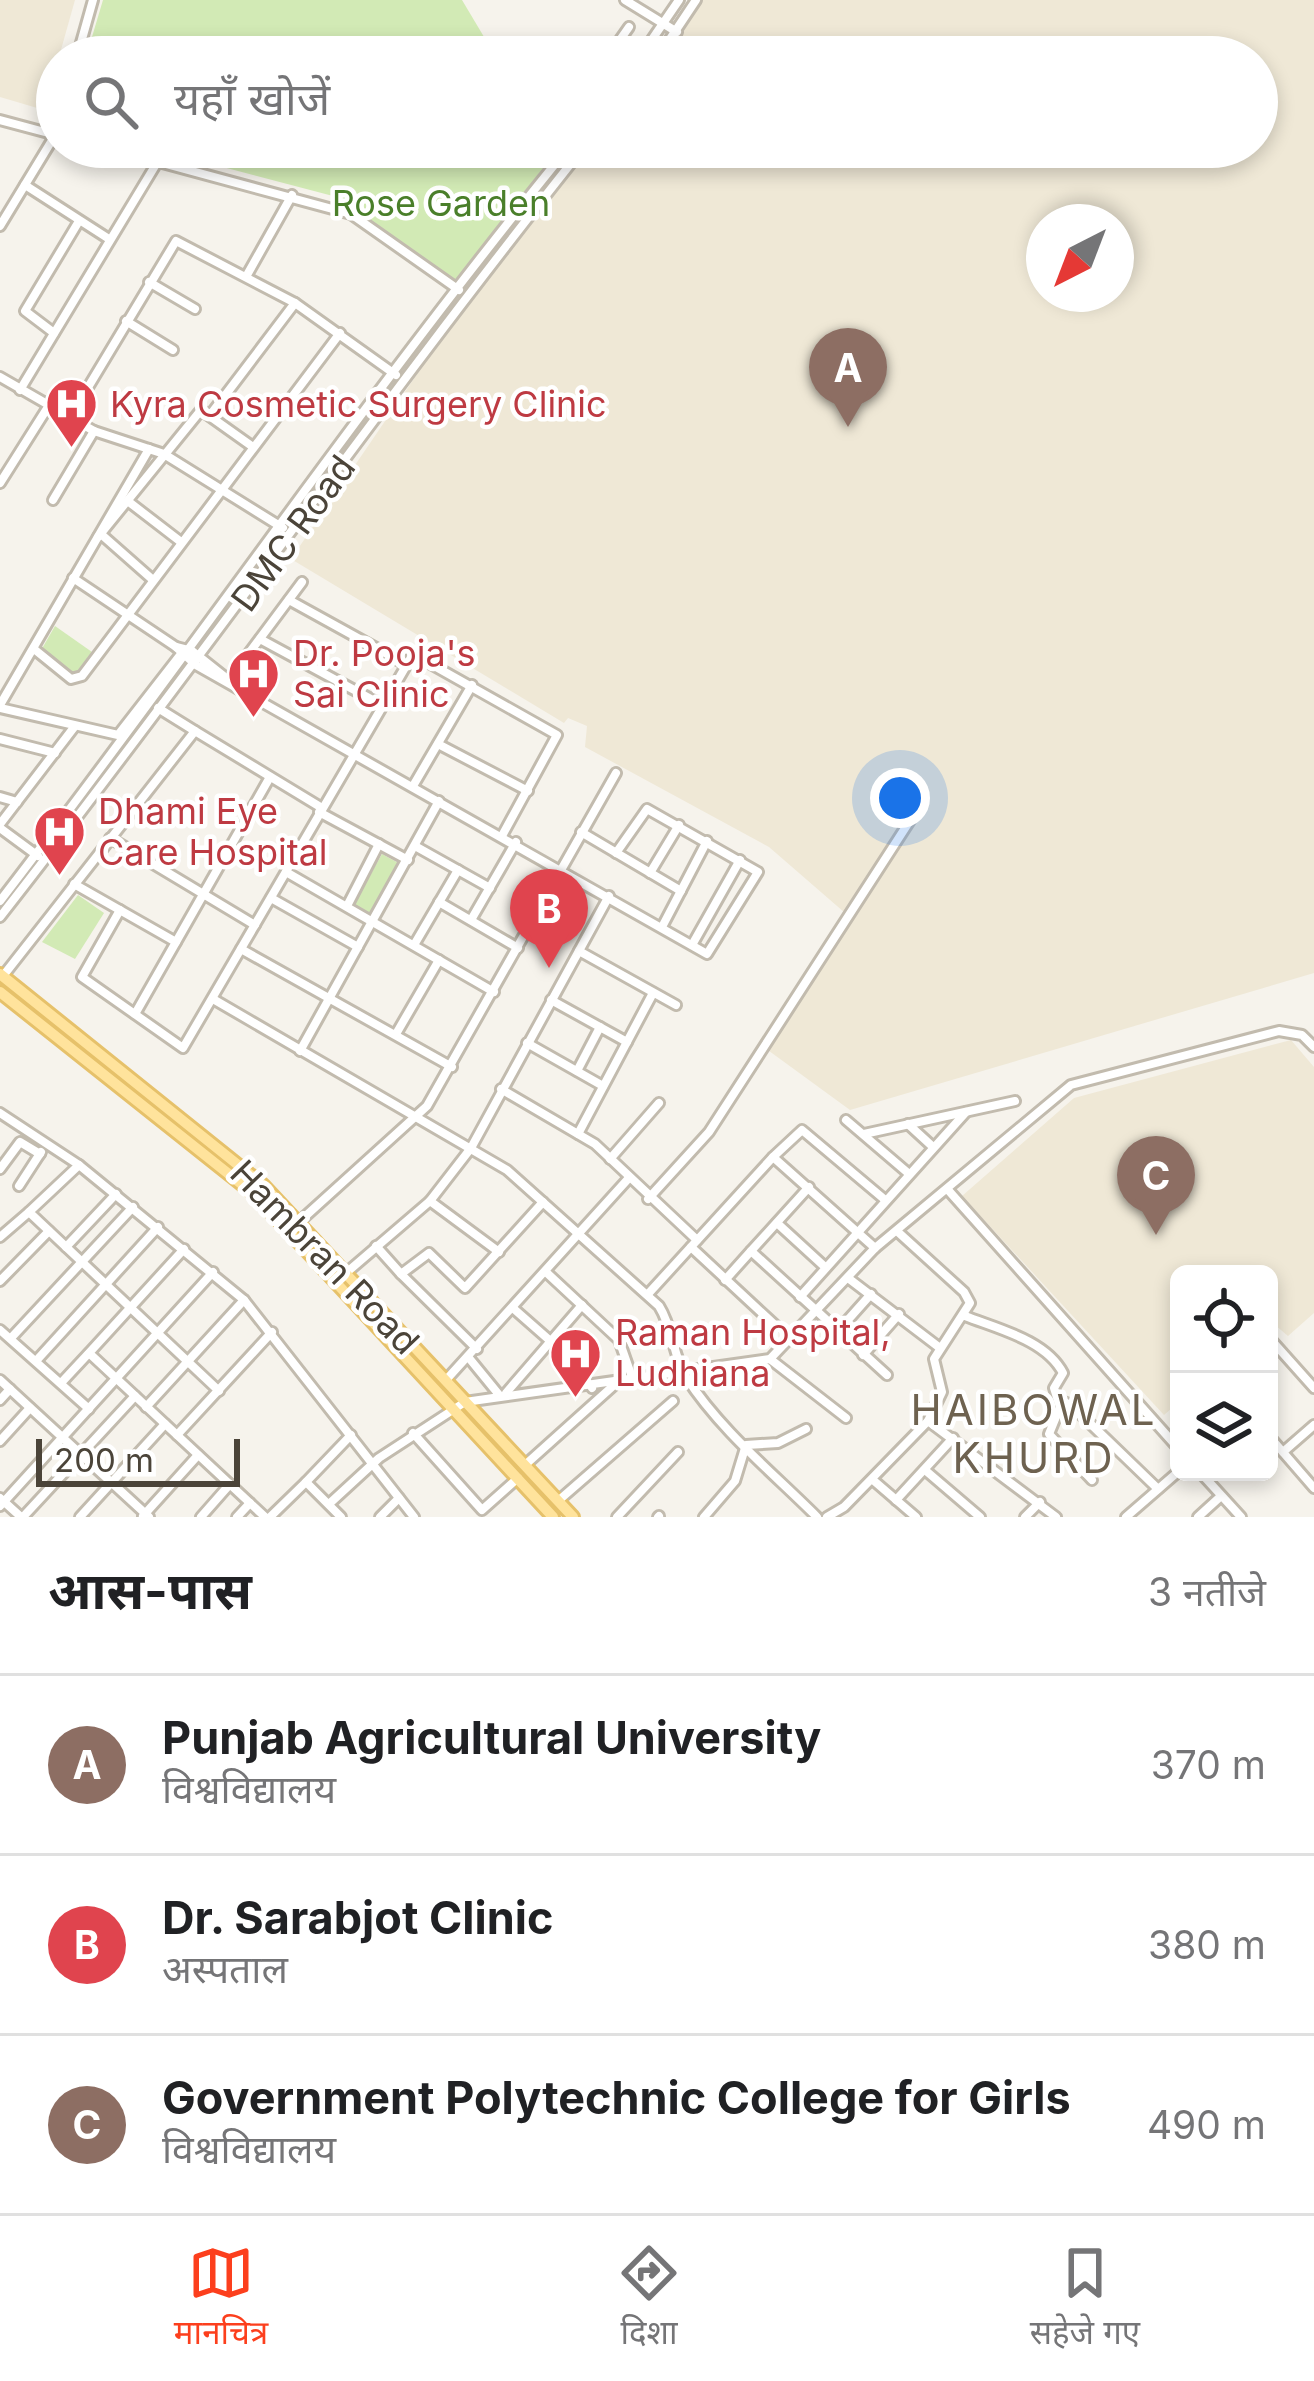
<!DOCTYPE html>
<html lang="hi">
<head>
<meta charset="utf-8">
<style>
  :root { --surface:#fff; --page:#f6f6f6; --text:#202124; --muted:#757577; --line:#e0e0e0; --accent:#fc3f1d }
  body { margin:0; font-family:Inter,"Noto Sans Devanagari",sans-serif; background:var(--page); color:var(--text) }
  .controls { position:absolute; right:36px; bottom:36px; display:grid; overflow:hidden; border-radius:18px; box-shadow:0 6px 18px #0003 }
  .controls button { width:108px; height:108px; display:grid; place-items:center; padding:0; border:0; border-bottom:3px solid var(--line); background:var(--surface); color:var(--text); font:60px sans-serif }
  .compass { position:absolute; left:1026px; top:204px; width:108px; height:108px; border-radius:50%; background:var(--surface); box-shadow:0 6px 18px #0003; rotate:222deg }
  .scale { position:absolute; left:36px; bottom:30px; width:204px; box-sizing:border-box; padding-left:12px; border:6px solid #4b4439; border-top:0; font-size:33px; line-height:42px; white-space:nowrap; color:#4b4439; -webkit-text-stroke:9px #fff; paint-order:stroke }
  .you { position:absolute; left:900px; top:798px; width:42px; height:42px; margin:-30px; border:9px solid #fff; border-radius:50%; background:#1a73e8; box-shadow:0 0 0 18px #1a73e833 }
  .badge { display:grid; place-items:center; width:78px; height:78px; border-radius:50%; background:var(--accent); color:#fff; font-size:39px; font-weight:700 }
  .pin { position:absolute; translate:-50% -99px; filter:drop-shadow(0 3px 6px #0008) }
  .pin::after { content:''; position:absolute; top:63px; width:42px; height:36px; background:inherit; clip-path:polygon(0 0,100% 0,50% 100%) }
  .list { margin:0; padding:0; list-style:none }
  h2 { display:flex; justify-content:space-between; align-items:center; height:156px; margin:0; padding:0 48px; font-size:51px }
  h2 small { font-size:39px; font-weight:400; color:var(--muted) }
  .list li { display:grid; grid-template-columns:78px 1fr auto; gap:36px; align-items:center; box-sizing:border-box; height:180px; padding:0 48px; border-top:3px solid var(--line) }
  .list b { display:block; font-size:45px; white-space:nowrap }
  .list p { margin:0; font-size:39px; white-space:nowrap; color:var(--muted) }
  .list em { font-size:39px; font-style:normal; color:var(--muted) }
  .icon { flex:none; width:66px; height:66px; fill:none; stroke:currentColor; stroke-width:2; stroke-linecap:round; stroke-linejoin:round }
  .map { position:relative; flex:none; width:1314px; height:1517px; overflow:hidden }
  .search { position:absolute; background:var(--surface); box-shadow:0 6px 18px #0003; left:36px; right:36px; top:36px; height:132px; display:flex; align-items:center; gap:30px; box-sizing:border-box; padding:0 42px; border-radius:66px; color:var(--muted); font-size:45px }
  .sheet { height:696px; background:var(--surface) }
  nav { display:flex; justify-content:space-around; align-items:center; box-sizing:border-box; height:168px; border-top:3px solid var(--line); background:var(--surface); font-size:33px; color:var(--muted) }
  nav a { display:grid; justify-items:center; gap:6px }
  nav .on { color:var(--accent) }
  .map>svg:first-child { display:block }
</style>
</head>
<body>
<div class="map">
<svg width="1314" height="1517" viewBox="0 0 1314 1517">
  <rect width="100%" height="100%" fill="#f6f3ec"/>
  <!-- education -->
  <g fill="#efe8d6" fill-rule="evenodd">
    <polygon points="0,0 75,0 44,110 0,97"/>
    <path d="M695,0H1314V973L850,1110L765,1048L852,919L769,847L585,747L587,726L568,718L564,723L291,559L471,295L586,147H1257V57H657ZM1044,222H1116V294H1044Z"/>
    <polygon points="1291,1040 1314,1067 1314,1313 1288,1336 1269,1320 1269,1274 1179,1274 1179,1402 1164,1415 962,1196 1074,1098"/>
  </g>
  <!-- green -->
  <g fill="#d2eab5">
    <polygon points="103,0 462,0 496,57 86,57"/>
    <polygon points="147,147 550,147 554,154 455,281 333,196"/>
    <polygon points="55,626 92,652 74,676 40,652"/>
    <polygon points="382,854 402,865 372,918 352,907"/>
    <polygon points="78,895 104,913 75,959 42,942"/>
  </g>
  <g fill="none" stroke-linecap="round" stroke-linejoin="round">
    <defs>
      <g id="minor">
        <polyline points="625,0 677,32"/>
        <polyline points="498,51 510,57"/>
        <polyline points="77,57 93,0"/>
        <polyline points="608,57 629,27"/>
        <polyline points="640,57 679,0"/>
        <polyline points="658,57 696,0"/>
        <polyline points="0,120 56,135"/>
        <polyline points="103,147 351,214 459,290"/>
        <polyline points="25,185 109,239"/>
        <polyline points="0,226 57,132"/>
        <polyline points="247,275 292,195"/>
        <polyline points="149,282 195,309"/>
        <polyline points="126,321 173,350"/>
        <polyline points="54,333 25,311 79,221"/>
        <polyline points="0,377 94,431 164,454 283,528"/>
        <polyline points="20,390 158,161"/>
        <polyline points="211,414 295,303"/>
        <polyline points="69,419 176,241 295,303 396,375"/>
        <polyline points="0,483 48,407"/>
        <polyline points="53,500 94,431"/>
        <polyline points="129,502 181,542"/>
        <polyline points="102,535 153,580"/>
        <polyline points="98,537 201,410 253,447"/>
        <polyline points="73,578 176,647"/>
        <polyline points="289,600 405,664"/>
        <polyline points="260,639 382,705"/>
        <polyline points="34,649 71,679 82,676 340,333"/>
        <polyline points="226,678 192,651 176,647 196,665 707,954 758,872 647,809 616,853"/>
        <polyline points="229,680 302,582"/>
        <polyline points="0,705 149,449"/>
        <polyline points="0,708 118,735 181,654"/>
        <polyline points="195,731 322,808"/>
        <polyline points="0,739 55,753"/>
        <polyline points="438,744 528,791"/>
        <polyline points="413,786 472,685"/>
        <polyline points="0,797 17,802"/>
        <polyline points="319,812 408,860"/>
        <polyline points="0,824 75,726"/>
        <polyline points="0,828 38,856"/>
        <polyline points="581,832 681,891"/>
        <polyline points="110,838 255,925"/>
        <polyline points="415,846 490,888"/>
        <polyline points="286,872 494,992"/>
        <polyline points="650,873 679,825"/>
        <polyline points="74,884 176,942"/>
        <polyline points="271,898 358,947"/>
        <path d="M0,901C192,652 370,390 569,147"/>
        <polyline points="439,902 518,948"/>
        <polyline points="347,906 379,844"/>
        <polyline points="120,910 82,977 183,1048 413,654 557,735 503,834"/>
        <path d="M0,917C199,663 383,399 584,147"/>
        <polyline points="471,920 516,842"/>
        <polyline points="662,927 707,841"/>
        <polyline points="414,945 458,870"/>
        <polyline points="692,945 740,860"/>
        <polyline points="241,949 452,1067"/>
        <polyline points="579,951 676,1005"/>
        <polyline points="3,976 195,731 158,708"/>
        <path d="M213,999L507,1170L659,1306C673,1328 673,1356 686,1377C720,1430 773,1473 817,1517"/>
        <polyline points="551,1000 627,1042"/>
        <polyline points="135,1014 270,777"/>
        <polyline points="396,1034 439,960"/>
        <polyline points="527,1043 603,1086"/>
        <polyline points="300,1051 439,801"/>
        <polyline points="577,1071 600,1027"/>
        <polyline points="501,1089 595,1144 697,1240"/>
        <polyline points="0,1113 79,1165 244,1300 414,1517"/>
        <polyline points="846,1120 908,1173"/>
        <polyline points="908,1124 933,1147"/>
        <polyline points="578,1134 653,993"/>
        <polyline points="864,1134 1015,1101"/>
        <polyline points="773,1157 802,1130 884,1199"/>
        <polyline points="610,1159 659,1103"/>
        <polyline points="79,1165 29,1212 219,1391"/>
        <polyline points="0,1169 20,1142 40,1154"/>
        <polyline points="19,1186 41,1152"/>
        <polyline points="809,1187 751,1251 887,1375"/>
        <polyline points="949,1191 1179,1449"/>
        <polyline points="648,1199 709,1132 920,805"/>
        <polyline points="430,1201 499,1252"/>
        <polyline points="777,1223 825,1267"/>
        <polyline points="289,1231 427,1106 616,773"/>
        <polyline points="898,1232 964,1292 970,1303 934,1359 942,1392 928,1421"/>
        <polyline points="0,1237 29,1212"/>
        <polyline points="376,1246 401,1274 429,1253 465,1288 543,1202"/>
        <polyline points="66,1247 116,1194"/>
        <polyline points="691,1247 776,1326"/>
        <polyline points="184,1249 89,1353 265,1517"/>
        <polyline points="346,1273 430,1201 471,1148 609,896"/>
        <polyline points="547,1273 619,1340 633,1380"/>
        <polyline points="401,1274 477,1349"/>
        <polyline points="848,1278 940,1348"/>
        <polyline points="725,1280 751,1251"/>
        <polyline points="0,1281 49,1231"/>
        <polyline points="648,1294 773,1157 875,1248"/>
        <polyline points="800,1297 966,1112"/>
        <polyline points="514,1309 572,1360 592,1388"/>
        <path d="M965,1316C998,1329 1046,1340 1063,1373L1054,1388L1060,1407L1049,1434L1092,1480"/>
        <polyline points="0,1330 89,1409"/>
        <polyline points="838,1331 871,1294"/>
        <polyline points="11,1338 133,1207"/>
        <polyline points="1272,1341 1314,1388"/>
        <polyline points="863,1355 899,1314"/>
        <polyline points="469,1358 500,1396"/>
        <polyline points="770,1359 846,1418"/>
        <polyline points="36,1361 158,1227"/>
        <polyline points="0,1380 149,1517"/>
        <polyline points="446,1380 628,1179"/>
        <polyline points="61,1383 88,1354"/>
        <polyline points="506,1393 582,1305"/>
        <polyline points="0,1400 10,1389"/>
        <polyline points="1059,1400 1071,1405 1158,1489"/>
        <polyline points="146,1407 244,1300"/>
        <polyline points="413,1433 482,1510 518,1478"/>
        <polyline points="177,1435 272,1332"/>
        <polyline points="1269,1436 1314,1488"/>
        <polyline points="0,1441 30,1408"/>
        <polyline points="1283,1452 1314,1425"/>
        <polyline points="525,1465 613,1386"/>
        <polyline points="925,1470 980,1517"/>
        <polyline points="1200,1472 1241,1517"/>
        <polyline points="873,1480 916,1517"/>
        <polyline points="0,1498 21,1517"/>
        <polyline points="896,1500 953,1438"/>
        <polyline points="558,1501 673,1401"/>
        <polyline points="329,1504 379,1458 465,1402 770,1359 875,1248 1071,1085 1279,1031 1302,1035 1314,1047"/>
        <polyline points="0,1506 213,1272"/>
        <polyline points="143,1516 198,1455"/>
        <polyline points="23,1517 135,1396"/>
        <polyline points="80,1517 165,1424"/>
        <polyline points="201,1517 230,1484"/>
        <polyline points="237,1517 250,1503"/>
        <polyline points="270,1517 306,1482"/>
        <polyline points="341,1517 306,1482 351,1435"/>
        <polyline points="380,1517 399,1498"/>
        <polyline points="617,1517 678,1452"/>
        <polyline points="658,1517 659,1516"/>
        <polyline points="704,1517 735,1481 746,1445 778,1443 806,1429"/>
        <polyline points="827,1517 844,1507 928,1421 1056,1517"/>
        <polyline points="1025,1517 1040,1502"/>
        <polyline points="1126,1517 1179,1471"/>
        <polyline points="1198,1517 1221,1496"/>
      </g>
      <g id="major">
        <polyline points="0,974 263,1185 573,1517"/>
        <polyline points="0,992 254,1194 553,1517"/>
      </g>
    </defs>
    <!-- minor casing -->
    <use href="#minor" stroke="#c2bbae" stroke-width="14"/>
    <!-- major casing -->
    <use href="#major" stroke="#e6c16a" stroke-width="16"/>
    <!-- minor -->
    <use href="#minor" stroke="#fff" stroke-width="8"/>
    <!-- major -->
    <use href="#major" stroke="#ffe39c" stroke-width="10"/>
  </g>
  <!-- icons -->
  <defs>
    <symbol id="hospital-pin" viewBox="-11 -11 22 30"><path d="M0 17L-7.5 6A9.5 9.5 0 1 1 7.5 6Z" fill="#e0444e" stroke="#fff"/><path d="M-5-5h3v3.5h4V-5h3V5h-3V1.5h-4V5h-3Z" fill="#fff"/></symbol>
  </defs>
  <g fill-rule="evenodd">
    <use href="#hospital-pin" x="42" y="374" width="59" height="81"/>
    <use href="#hospital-pin" x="224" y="644" width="59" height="81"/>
    <use href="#hospital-pin" x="30" y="802" width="59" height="81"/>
    <use href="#hospital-pin" x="546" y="1324" width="59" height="81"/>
  </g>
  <g text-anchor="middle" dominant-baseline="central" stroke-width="9" stroke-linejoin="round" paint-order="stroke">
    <!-- park labels -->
    <g font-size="36" fill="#4a7f2a" stroke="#fff">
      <text x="441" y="203">Rose Garden</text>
    </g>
    <!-- health labels -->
    <g font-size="36" fill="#be3a42" stroke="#fff" text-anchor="start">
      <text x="110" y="404">Kyra Cosmetic Surgery Clinic</text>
      <text x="293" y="653">Dr. Pooja's<tspan x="293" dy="41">Sai Clinic</tspan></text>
      <text x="98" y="811">Dhami Eye<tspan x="98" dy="41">Care Hospital</tspan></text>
      <text x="615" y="1332">Raman Hospital,<tspan x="615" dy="41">Ludhiana</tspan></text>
    </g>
    <!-- street labels -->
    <g font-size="36" fill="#4b4439" stroke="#fff">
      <text transform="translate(293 533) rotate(-54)">DMC Road</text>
      <text transform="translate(325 1257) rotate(46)">Hambran Road</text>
    </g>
    <!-- quarter labels -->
    <g font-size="42" letter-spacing="3" fill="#6e6250" stroke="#fff">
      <text x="1034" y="1409">HAIBOWAL<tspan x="1034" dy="48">KHURD</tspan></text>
    </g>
  </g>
</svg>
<div class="controls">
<button><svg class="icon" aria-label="locate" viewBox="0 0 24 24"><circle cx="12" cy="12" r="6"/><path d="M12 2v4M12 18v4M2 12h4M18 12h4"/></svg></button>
<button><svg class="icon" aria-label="layers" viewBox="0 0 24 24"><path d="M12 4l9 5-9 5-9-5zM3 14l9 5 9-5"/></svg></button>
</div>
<svg class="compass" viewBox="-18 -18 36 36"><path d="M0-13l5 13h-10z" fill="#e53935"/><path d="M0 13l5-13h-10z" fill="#757577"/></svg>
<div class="scale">200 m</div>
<div class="you"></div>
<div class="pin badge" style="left:848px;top:427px;background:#8d6e63">A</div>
<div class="pin badge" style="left:549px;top:968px;background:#e0444e">B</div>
<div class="pin badge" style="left:1156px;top:1235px;background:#8d6e63">C</div>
<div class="search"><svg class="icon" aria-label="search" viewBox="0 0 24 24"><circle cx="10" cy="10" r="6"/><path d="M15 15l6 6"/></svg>यहाँ खोजें</div>
</div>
<section class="sheet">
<h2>आस-पास<small>3 नतीजे</small></h2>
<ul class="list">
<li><span class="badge" style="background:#8d6e63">A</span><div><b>Punjab Agricultural University</b><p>विश्वविद्यालय</p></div><em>370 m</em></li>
<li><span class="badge" style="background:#e0444e">B</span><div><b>Dr. Sarabjot Clinic</b><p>अस्पताल</p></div><em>380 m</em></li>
<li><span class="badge" style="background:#8d6e63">C</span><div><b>Government Polytechnic College for Girls</b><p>विश्वविद्यालय</p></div><em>490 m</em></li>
</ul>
</section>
<nav>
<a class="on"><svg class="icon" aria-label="map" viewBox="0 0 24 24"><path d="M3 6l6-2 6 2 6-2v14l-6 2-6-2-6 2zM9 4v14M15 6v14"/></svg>मानचित्र</a>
<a><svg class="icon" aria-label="directions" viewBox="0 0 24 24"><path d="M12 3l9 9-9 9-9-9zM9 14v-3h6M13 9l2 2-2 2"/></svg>दिशा</a>
<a><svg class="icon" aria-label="saved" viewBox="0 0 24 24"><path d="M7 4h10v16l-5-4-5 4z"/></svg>सहेजे गए</a>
</nav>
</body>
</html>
